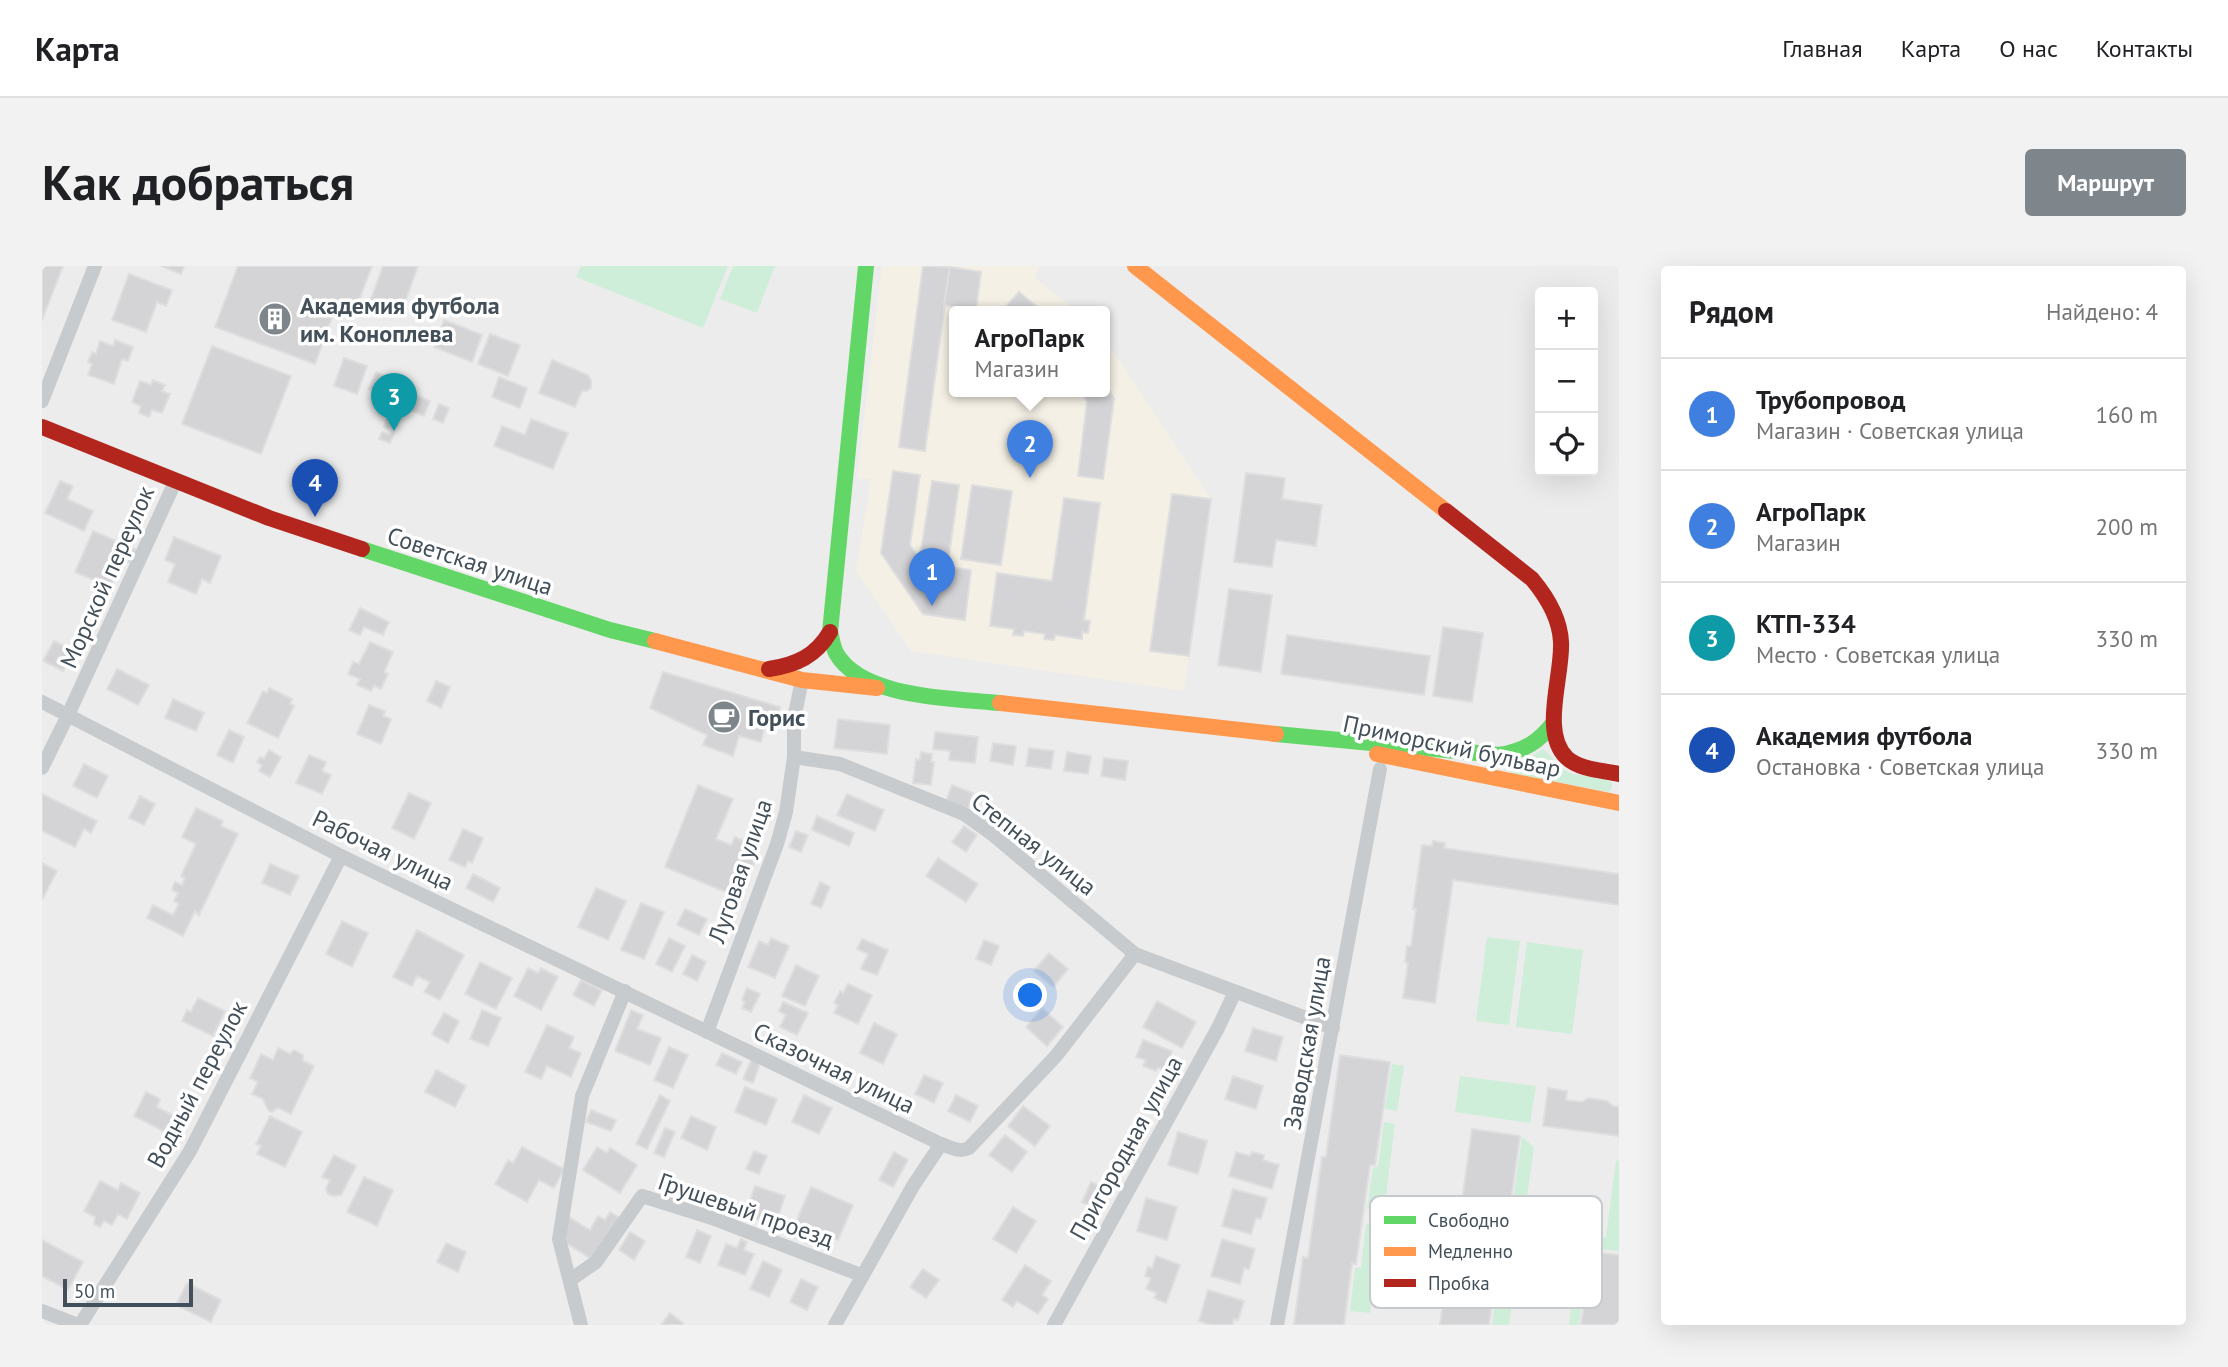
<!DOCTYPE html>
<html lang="ru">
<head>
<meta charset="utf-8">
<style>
  :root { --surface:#fff; --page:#f2f2f2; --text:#202124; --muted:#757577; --line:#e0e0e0; --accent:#7e868c }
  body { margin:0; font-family:"PT Sans",sans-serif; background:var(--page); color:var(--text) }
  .controls { position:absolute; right:21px; top:21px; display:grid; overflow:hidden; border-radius:7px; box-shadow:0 7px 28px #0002 }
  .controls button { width:63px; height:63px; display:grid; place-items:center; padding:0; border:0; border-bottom:2px solid var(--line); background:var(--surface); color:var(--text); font:35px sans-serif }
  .scale { position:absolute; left:21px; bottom:18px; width:130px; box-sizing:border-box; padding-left:7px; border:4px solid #434f59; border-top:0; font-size:19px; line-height:24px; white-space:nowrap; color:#434f59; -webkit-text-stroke:5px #fff; paint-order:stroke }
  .you { position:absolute; left:989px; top:730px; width:24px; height:24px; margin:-18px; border:5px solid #fff; border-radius:50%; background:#1a73e8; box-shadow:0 0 0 10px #1a73e833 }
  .badge { display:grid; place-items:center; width:46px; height:46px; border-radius:50%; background:var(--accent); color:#fff; font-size:23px; font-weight:700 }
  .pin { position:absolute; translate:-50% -58px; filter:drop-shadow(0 2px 4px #0008) }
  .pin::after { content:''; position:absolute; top:37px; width:24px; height:21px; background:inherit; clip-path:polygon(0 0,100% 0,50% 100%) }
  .popup { position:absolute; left:907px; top:40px; width:161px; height:91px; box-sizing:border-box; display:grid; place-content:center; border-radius:7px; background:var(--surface); filter:drop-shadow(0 2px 5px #0005); font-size:23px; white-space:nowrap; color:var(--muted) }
  .popup b { font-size:26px; color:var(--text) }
  .popup::after { content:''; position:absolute; left:50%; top:100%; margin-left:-14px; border:14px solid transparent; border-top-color:var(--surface) }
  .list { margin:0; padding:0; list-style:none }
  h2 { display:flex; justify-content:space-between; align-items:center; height:91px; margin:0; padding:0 28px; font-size:30px }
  h2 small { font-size:23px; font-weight:400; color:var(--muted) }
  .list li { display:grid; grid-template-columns:46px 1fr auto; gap:21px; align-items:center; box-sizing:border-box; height:112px; padding:0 28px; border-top:2px solid var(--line) }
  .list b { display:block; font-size:26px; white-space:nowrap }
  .list p { margin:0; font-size:23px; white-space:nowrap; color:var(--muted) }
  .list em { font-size:23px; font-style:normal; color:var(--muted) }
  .icon { flex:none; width:38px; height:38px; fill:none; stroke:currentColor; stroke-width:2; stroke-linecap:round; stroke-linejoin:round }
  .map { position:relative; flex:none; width:1577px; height:1059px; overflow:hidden; border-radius:7px }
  header { display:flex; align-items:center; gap:42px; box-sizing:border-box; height:98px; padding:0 35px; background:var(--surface); border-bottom:2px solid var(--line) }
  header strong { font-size:33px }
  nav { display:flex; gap:38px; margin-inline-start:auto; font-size:24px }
  .intro { display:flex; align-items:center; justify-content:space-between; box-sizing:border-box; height:168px; padding:0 42px }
  h1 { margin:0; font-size:49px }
  .button { padding:18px 32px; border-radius:7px; background:var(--accent); color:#fff; font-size:24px; font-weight:700 }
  main { display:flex; gap:42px; padding:0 42px }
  aside { flex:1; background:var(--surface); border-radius:7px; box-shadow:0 7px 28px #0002 }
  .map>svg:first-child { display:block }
</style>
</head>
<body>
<header>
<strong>Карта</strong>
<nav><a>Главная</a><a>Карта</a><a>О нас</a><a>Контакты</a></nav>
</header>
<div class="intro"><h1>Как добраться</h1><a class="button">Маршрут</a></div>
<main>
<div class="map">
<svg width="1577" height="1059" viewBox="0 0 1577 1059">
  <rect width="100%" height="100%" fill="#edecec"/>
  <!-- commercial -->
  <polygon fill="#f5f0e5" points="840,0 997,0 993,12 1036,46 913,46 913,126 1063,126 1063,73 1169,233 1142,425 869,385 814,305 829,213 815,212"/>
  <!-- green -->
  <g fill="#ceeed9">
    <polygon points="539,0 686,0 661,62 534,11"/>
    <polygon points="691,0 733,0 715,47 678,33"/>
    <path d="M1501,483C1510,489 1515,501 1526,506C1539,512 1558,508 1570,517L1569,524L1566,526L1469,507L1468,503L1472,496L1483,494Z"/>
    <polygon points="1445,671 1478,675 1467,759 1434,755"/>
    <polygon points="1485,676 1541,684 1530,768 1474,761"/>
    <polygon points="1350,798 1362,800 1355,845 1343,843"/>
    <polygon points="1418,810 1494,820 1488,857 1413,846"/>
    <polygon points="1342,856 1353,858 1342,945 1325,943 1331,901 1336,901"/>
    <polygon points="1480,871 1492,881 1467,1059 1450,1059 1462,972 1466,972"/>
    <polygon points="1577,894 1577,985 1547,982 1537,1059 1527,1059 1538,968 1564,971 1574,895"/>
    <polygon points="1324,958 1339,960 1328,1047 1308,1045 1313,1002 1319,1002"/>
  </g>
  <!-- building -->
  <g fill="#d4d4d7" stroke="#dededf" stroke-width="2">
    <polygon points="0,0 21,0 0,54"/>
    <polygon points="119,0 142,0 139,8"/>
    <polygon points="196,0 330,0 313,45 295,38 273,98 173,61"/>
    <polygon points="341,0 376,0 359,47 328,36"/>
    <polygon points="881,0 908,1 883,185 857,181"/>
    <polygon points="908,1 939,6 934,44 902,39"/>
    <polygon points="87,8 130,24 124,40 115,36 104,66 70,54"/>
    <polygon points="977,26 1001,46 959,46"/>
    <polygon points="402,54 440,69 430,96 392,81"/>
    <polygon points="448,68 478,79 466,110 436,98"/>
    <polygon points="73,74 91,81 86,95 80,93 72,118 46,109 50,98 46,96 50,86 54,88 58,75 71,80"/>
    <polygon points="170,80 249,110 219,188 140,158"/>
    <polygon points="302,92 325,100 315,128 292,120"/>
    <polygon points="510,94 546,109 549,114 549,122 545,125 540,125 533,141 497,127"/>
    <polygon points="334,106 347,112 340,129 327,123"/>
    <polygon points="457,111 485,122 478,142 450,131"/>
    <polygon points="111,114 123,119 120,125 128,128 120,147 110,144 107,151 97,147 99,140 90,136 98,115 109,119"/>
    <polygon points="1063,116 1072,133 1061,213 1036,210 1045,136 1040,126 1063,126"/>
    <polygon points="362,124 388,135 382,150 356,139"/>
    <polygon points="397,138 407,142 401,157 391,153"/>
    <polygon points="489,153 526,167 511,203 452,180 460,160 483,169"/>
    <polygon points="344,154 356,159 348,177 337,173 340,166 348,169 350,165 342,161"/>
    <polygon points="851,205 878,209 868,279 880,297 929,304 923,354 881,348 839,287"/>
    <polygon points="1204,207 1243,212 1240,233 1280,239 1274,280 1234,274 1230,301 1192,296"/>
    <polygon points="254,208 266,213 261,225 249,220"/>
    <polygon points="18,215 31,220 25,233 51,245 42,265 3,247"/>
    <polygon points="890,215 917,219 907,289 879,285"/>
    <polygon points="930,219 970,225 959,299 919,293"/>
    <polygon points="1130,228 1169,233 1147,390 1108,385"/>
    <polygon points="1022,232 1058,237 1042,354 1048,355 1046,367 1040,366 1040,373 1013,369 1012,374 1002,373 1003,368 982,365 981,370 971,369 972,363 948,360 955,307 1010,315"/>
    <polygon points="51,265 95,284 89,297 80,293 68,321 33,306"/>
    <polygon points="132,271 179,290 168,317 160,313 154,328 126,316 133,298 123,294"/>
    <polygon points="1187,323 1230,329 1219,406 1176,399"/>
    <polygon points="318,342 347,356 341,369 322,361 318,369 307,364"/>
    <polygon points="1401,361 1441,367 1430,436 1391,430"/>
    <polygon points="1245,369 1388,390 1382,429 1239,408"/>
    <polygon points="12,375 32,385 21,405 1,395"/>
    <polygon points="328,376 351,386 342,406 346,408 339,423 332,420 329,425 315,419 318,413 306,408 311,396 317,398"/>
    <polygon points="75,403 107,419 96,439 65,423"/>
    <polygon points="621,406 738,441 733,463 723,460 719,476 697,470 691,490 661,479 665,469 608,442"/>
    <polygon points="394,415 408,421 399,442 385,435"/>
    <polygon points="227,422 250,433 248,438 252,440 236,472 205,457 221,425 225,427"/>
    <polygon points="131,433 162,447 154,465 123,452"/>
    <polygon points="327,439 343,445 341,450 349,453 339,478 315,468"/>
    <polygon points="796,453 848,459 845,488 792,482"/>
    <polygon points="187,464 202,471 191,497 175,489"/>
    <polygon points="893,466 936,471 933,497 907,494 908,485 891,483"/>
    <polygon points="951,477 974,480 971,499 948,495"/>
    <polygon points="987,482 1012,485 1009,503 984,500"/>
    <polygon points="227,484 239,491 228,511 217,505 220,499 215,496 218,491 222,493"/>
    <polygon points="879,486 890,488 889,496 892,496 889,519 871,517 874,493 878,494"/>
    <polygon points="1025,486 1049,490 1046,508 1022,505"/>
    <polygon points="267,489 284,496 280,505 289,509 280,528 254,517"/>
    <polygon points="1062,492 1086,495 1083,514 1059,510"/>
    <polygon points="42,498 66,510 55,532 31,520"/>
    <polygon points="656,519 691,533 674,573 689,579 693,571 702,575 705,568 718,573 711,588 715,590 698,632 623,601"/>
    <polygon points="910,519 931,527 926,543 904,535"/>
    <polygon points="367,527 389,537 372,573 350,562"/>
    <polygon points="0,528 55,555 49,567 42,563 33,581 0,565"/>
    <polygon points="805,528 842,544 833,565 795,549"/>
    <polygon points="98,530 113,538 102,559 87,552"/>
    <polygon points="947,535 966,550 955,564 937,548"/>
    <polygon points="154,542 181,555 179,560 196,568 157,649 153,645 141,670 105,652 111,639 131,649 137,638 132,635 136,627 130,624 133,616 140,619 143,612 139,610 154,578 140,571"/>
    <polygon points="775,550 812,567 807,580 770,564"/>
    <polygon points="922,560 935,569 924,586 910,576"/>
    <polygon points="421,563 441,572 430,597 426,595 423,601 407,594"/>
    <polygon points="754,565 766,569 759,586 747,581"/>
    <polygon points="1391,575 1403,577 1402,582 1577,608 1577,639 1411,614 1393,737 1361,732 1366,697 1363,696 1365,680 1369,680 1374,643 1371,643 1380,579 1390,580"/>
    <polygon points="896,592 936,618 924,636 884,610"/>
    <polygon points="0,597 15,605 0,634"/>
    <polygon points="228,598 257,610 248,629 220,617"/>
    <polygon points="431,608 458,622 451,636 424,622"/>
    <polygon points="778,616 788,621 779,642 769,638"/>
    <polygon points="554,622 584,635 566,674 536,661"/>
    <polygon points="599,637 622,646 602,693 579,684"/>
    <polygon points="643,643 665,653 657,669 635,659"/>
    <polygon points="300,655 326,667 310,701 284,688"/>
    <polygon points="375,664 422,689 398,734 382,726 388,716 375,710 370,720 351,711"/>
    <polygon points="627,672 643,680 630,706 614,698"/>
    <polygon points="729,672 747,680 733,712 706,701 717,675 726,679"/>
    <polygon points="820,673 846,684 835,709 819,703 826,688 815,683"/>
    <polygon points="942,674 957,680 949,699 934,693"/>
    <polygon points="1007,687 1026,703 1011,721 992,705"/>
    <polygon points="650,689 664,696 655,715 641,708"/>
    <polygon points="438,696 470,712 454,743 423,728"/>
    <polygon points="754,699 777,710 763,740 740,730"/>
    <polygon points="486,702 496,707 499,702 516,711 499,744 472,730"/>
    <polygon points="539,714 560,724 552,740 531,729"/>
    <polygon points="806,718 830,729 816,758 792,747 796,739 792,737 798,725 801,727"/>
    <polygon points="705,722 718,728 709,746 700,742 703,736 700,734"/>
    <polygon points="156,732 183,745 171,770 140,755 145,744 149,746"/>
    <polygon points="1115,735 1154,756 1140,782 1101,761"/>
    <polygon points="741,736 766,747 755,769 738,761 744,749 737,745"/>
    <polygon points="1000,742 1021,761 1005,780 984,761"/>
    <polygon points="440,744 459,752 446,780 428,773"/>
    <polygon points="589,744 601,749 595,763 619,772 608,799 573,785"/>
    <polygon points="402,747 417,755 406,777 390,768"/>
    <polygon points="832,757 855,768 841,798 818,787"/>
    <polygon points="505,759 532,771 527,782 539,787 529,811 505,800 499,813 483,806"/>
    <polygon points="1211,762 1241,771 1234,795 1203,785"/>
    <polygon points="1101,774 1130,785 1123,804 1116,802 1114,805 1101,800 1104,794 1094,791"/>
    <polygon points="627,781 646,789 631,822 612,814"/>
    <polygon points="236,782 248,788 252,784 261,789 261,795 272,800 249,848 236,842 230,846 226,844 221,833 210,828 216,816 208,812 219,788 231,794"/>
    <polygon points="680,787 700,796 694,808 674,799"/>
    <polygon points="1298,789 1348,796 1333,899 1328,899 1314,998 1310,997 1302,1059 1252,1059 1261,991 1266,992 1280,891 1284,891"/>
    <polygon points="710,792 719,795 711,817 701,813"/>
    <polygon points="394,804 424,820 413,841 383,826"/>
    <polygon points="882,809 901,817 892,837 873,828"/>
    <polygon points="1191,810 1221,820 1214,843 1183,833"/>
    <polygon points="703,821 735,833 724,859 693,846"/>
    <polygon points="1506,822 1525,825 1524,834 1540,836 1546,832 1565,835 1571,840 1577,841 1577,870 1501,860"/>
    <polygon points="104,826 118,833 115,841 132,850 123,866 92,850"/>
    <polygon points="618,829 628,835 605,883 594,878"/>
    <polygon points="762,829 790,842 777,868 750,856"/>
    <polygon points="914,829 936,840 928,856 906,845"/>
    <polygon points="981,840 1008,860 993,880 966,860"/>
    <polygon points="549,844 574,854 569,865 544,856"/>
    <polygon points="228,850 260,866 243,901 215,888 219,880 214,878"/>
    <polygon points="649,850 674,861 665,884 639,872"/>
    <polygon points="623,862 633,866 622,891 612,887"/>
    <polygon points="1430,863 1478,870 1464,970 1459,969 1447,1059 1398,1059 1411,964 1416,964"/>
    <polygon points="1136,866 1165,875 1156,908 1126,899"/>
    <polygon points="963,869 985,886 970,906 947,889"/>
    <polygon points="480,881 522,903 512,922 497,914 485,936 453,918 466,894 471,897"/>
    <polygon points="555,881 565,887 568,882 595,899 578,927 541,904"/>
    <polygon points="712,885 725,890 717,908 704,903"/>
    <polygon points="852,886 866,894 851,921 837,914"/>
    <polygon points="1194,886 1208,890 1210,886 1222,889 1221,894 1237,899 1230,923 1187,910"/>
    <polygon points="292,889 314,900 299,929 291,930 286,928 284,922 288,914 280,911"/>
    <polygon points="322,911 351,924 335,960 305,946"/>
    <polygon points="58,915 76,924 79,917 98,927 85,953 76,948 70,959 62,955 58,961 52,958 53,951 42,945"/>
    <polygon points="1049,916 1066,924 1056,944 1040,936"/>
    <polygon points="713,920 743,930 735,954 721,949 719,955 703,949"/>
    <polygon points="769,921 811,939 796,974 775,965 769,979 748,970"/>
    <polygon points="1191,923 1225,932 1219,953 1214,952 1209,968 1180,960"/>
    <polygon points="1104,932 1135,941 1125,974 1095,965"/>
    <polygon points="971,941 994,955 974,987 951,973"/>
    <polygon points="568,946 578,952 551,994 521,975 525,950 548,964 556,950 563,954"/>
    <polygon points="655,964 669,970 658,997 644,991"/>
    <polygon points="588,966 603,975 592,994 577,984"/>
    <polygon points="699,973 705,976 702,984 712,988 703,1009 676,999 684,978 695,982"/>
    <polygon points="1180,973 1213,983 1207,1003 1202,1002 1198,1018 1169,1010"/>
    <polygon points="0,974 41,996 26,1024 0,1010"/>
    <polygon points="404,977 424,986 416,1006 395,996"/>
    <polygon points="1549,986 1577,989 1577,1059 1539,1059"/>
    <polygon points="1114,990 1138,999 1124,1037 1112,1032 1115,1027 1104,1023 1109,1012 1103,1010 1106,1001 1110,1002"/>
    <polygon points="721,995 740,1004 727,1031 708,1023"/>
    <polygon points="983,999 1009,1015 1000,1029 1006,1033 996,1048 975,1035 971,1041 960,1034"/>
    <polygon points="881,1003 897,1014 884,1032 868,1021"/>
    <polygon points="759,1013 776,1021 765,1044 748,1036"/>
    <polygon points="145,1017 179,1034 169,1056 134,1039"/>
    <polygon points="1166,1024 1202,1035 1196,1054 1192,1053 1190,1059 1169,1059 1157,1055"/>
    <polygon points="628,1047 641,1057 640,1059 619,1059"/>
  </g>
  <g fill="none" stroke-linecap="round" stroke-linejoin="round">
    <!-- street -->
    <g stroke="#c8cbcd" stroke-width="14">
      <polyline points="0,135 53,0"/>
      <polyline points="0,436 299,590 899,878"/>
      <polyline points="752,491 798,498 922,548 950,568 1093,688 1291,762"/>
      <polyline points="0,502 26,449 134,214"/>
      <polyline points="665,766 735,578 744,546 752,491 752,453 760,414"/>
      <polyline points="528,1014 554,996 600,930 670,952 819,1009"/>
      <polyline points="0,1045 36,1059"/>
      <polyline points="38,1059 148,885 299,590"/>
      <polyline points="539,1059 517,973 540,830 583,725"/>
      <path d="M793,1059L871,920L899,878C908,881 918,887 927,882L1014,790L1093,688"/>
      <polyline points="1012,1059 1176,762 1193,726"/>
      <polyline points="1235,1059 1338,503"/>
    </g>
    <!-- fast -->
    <g stroke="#63d668" stroke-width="16">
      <path d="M824,0L788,366C790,373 791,381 794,387C820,433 912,432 958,437"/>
      <polyline points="320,283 568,364 613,375"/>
      <path d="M1234,468L1457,489C1482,485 1497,476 1512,456"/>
    </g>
    <!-- slow -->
    <g stroke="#ff974d" stroke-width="16">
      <polyline points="1093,0 1404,245"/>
      <polyline points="613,375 760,414 835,422"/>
      <polyline points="958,437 1234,468"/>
      <polyline points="1335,488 1577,537"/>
    </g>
    <!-- jam -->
    <g stroke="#b3261e" stroke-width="16">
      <polyline points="0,161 227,252 320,283"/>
      <path d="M1404,245L1490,313C1505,331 1518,352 1519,376C1521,409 1498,467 1525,492C1538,504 1561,504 1577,508"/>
      <path d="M727,403C754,399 774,390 788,366"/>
    </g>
  </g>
  <!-- icons -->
  <defs>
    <symbol id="building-disc" viewBox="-11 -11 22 22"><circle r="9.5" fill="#7e868c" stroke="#fff"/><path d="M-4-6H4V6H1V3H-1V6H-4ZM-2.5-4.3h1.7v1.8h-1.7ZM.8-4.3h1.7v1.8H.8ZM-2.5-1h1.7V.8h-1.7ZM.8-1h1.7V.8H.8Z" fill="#fff"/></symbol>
    <symbol id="cafe-disc" viewBox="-11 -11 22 22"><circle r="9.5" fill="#7e868c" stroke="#fff"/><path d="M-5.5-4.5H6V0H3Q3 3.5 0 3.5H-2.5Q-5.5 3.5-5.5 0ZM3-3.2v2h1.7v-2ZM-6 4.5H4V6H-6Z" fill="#fff"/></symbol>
  </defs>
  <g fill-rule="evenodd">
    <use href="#building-disc" x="214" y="34" width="38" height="38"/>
    <use href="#cafe-disc" x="663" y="432" width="38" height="38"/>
  </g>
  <g text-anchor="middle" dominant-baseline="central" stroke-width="7" stroke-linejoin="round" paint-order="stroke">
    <!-- poi labels -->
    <g font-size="24" font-weight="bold" fill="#434f59" stroke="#fff" text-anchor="start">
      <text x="258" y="39">Академия футбола<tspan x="258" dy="28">им. Коноплева</tspan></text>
      <text x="706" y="451">Горис</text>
    </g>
    <!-- street labels -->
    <g font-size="24" fill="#434f59" stroke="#fff">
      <text transform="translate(428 295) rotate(18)">Советская улица</text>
      <text transform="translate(65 311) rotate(-66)">Морской переулок</text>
      <text transform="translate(1410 480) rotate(12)">Приморский бульвар</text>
      <text transform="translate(992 578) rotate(38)">Степная улица</text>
      <text transform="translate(341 584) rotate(26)">Рабочая улица</text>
      <text transform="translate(698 605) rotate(-71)">Луговая улица</text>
      <text transform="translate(1265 777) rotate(-80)">Заводская улица</text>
      <text transform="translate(792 802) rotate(26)">Сказочная улица</text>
      <text transform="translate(155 818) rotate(-62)">Водный переулок</text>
      <text transform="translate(1084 882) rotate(-61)">Пригородная улица</text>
      <text transform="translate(704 944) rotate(19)">Грушевый проезд</text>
    </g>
  </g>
  <!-- legend -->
  <rect x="1328" y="930" width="232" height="112" rx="10" fill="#fff" stroke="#c7cacd" stroke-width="2"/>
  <rect x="1342" y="950" width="32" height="8" fill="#63d668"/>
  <rect x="1342" y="981" width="32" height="9" fill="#ff974d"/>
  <rect x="1342" y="1013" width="32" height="8" fill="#b3261e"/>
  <g font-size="19" fill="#434f59">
    <text x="1386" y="961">Свободно</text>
    <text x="1386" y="992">Медленно</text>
    <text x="1386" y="1024">Пробка</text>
  </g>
</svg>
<div class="controls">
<button>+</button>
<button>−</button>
<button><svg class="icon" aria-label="locate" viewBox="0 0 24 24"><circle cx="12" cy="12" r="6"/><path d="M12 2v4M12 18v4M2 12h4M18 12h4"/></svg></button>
</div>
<div class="scale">50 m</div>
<div class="you"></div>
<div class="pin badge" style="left:890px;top:340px;background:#3f7fe0">1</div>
<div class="pin badge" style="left:988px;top:212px;background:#3f7fe0">2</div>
<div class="popup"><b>АгроПарк</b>Магазин</div>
<div class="pin badge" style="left:352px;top:165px;background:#0f9aa8">3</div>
<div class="pin badge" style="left:273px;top:251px;background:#1a4fb4">4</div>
</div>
<aside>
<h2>Рядом<small>Найдено: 4</small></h2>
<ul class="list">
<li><span class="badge" style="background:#3f7fe0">1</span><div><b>Трубопровод</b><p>Магазин · Советская улица</p></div><em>160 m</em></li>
<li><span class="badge" style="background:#3f7fe0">2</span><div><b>АгроПарк</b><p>Магазин</p></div><em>200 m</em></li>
<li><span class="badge" style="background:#0f9aa8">3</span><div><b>КТП-334</b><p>Место · Советская улица</p></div><em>330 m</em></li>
<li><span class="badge" style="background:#1a4fb4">4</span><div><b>Академия футбола</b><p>Остановка · Советская улица</p></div><em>330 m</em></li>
</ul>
</aside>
</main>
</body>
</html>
